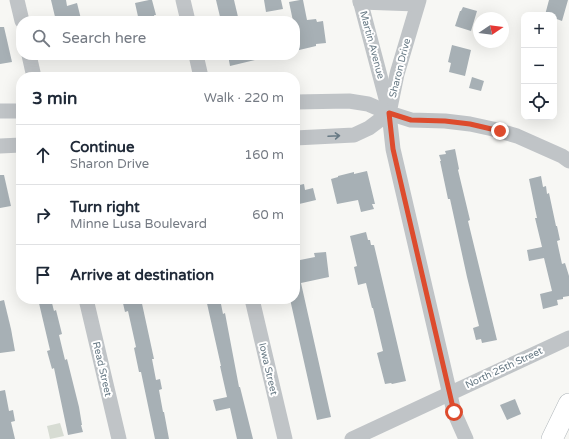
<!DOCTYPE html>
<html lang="en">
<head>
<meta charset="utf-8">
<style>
  :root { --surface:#fff; --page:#f2f2f3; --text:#1f2937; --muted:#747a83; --line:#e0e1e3 }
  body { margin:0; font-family:"Varela Round",sans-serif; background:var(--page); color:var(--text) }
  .controls { position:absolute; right:12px; top:12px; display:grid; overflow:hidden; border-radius:8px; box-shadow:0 4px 16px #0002 }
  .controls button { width:36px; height:36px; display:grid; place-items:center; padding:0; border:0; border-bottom:1px solid var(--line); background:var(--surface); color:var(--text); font:20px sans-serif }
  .compass { position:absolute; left:473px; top:12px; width:36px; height:36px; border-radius:50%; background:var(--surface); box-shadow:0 4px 16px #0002; rotate:77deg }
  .stop { position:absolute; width:12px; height:12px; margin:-9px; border:3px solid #dd4b2d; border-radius:50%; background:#fff }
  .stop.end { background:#dd4b2d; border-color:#fff; box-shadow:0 1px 4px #0008 }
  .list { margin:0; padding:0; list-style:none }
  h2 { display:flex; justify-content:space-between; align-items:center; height:52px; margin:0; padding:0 16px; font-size:17px }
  h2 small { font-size:13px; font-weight:400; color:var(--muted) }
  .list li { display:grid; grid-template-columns:26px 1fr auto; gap:12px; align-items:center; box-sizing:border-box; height:60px; padding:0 16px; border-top:1px solid var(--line) }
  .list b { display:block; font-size:15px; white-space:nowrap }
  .list p { margin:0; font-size:13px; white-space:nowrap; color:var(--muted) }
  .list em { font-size:13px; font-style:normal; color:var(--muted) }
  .icon { flex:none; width:22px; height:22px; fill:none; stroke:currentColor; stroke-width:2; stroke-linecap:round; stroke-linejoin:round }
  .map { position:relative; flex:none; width:569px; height:439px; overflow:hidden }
  .search { position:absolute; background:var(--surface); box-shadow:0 4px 16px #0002; left:16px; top:16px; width:284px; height:44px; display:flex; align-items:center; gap:10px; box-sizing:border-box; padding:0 14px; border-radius:16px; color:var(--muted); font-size:15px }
  .panel { position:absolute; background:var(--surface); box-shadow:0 4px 16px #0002; left:16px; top:72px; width:284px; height:232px; border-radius:16px }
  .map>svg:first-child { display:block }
</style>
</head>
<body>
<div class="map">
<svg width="569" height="439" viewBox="0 0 569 439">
  <rect width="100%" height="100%" fill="#f7f7f4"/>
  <!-- green -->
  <polygon fill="#d7dcd3" points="60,423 64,436 50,439 47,426"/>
  <!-- building -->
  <g fill="#a7b0b5">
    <polygon points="51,0 66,0 67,6 77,3 81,19 72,21 56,21"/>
    <polygon points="149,0 152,0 156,15 154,15 155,18 139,21 135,3"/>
    <polygon points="216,0 234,0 239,21 221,21"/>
    <polygon points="264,0 281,0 283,9 266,12"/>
    <polygon points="300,0 303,0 307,20 316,19 317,22 323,21 326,43 316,44 316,46 295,51 295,21 293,21 289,2"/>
    <polygon points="549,0 568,0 562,21 554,18 554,15 545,15"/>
    <polygon points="463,7 477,11 471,31 455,26 460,11 461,11"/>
    <polygon points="0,27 4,27 12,62 0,64"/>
    <polygon points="452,45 471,50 465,76 449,72 451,63 448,62"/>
    <polygon points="228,55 258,55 259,59 230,66"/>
    <polygon points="472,77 484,81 481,91 469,88"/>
    <polygon points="455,149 459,169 458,170 470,220 468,221 497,340 482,343 481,339 476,340 473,328 479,326 467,277 450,199 448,199 440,161 441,161 439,155 446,154 445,151"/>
    <polygon points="367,171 375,204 372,204 374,209 361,212 358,200 337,204 331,179 338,177 338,176 354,172 354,174"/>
    <polygon points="0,175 4,175 11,206 0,208"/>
    <polygon points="541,176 543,187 546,186 547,194 549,193 556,226 557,226 560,240 557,241 562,264 565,263 569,276 569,296 563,297 563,299 557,300 558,305 543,309 540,294 552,291 544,258 529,261 527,250 542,247 535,218 537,218 529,179"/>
    <polygon points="304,184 305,190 313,188 316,200 295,205 295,186"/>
    <polygon points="366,232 368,240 370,240 371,245 374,245 406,381 392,384 391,383 385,384 377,353 383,351 373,308 372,308 366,283 358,285 354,267 357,266 350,236"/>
    <polygon points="326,252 329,277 301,283 331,417 317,420 290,299 295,299 295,261 315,257 314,253"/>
    <polygon points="38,299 51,299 54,311 56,310 62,334 59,335 65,360 67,359 79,407 82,425 81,425 83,432 68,435 54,368 52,369 47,351 50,350"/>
    <polygon points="122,299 141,299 154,359 152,359 156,380 160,379 162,389 159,390 163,412 164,412 169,439 155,439 141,372 139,372 134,348 136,347 128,311 125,312"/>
    <polygon points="206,299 220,299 223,314 225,313 239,387 240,387 253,439 237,439 230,408 216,411 213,400 227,397 220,366 221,366"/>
    <polygon points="4,300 11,329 15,351 0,353 0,301"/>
    <polygon points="5,390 9,411 13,410 15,421 11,422 15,439 0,439 0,391"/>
    <polygon points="515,399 521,414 507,420 500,405"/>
  </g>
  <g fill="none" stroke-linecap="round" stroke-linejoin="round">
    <defs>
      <polyline id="secondary" points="552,439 569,404"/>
    </defs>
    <!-- secondary casing -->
    <use href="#secondary" stroke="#b2b8bc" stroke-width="22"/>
    <!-- street -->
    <g stroke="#c0c4c7" stroke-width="15">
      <polyline points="17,0 22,21"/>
      <polyline points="183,0 188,21"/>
      <polyline points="360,0 389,110"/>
      <polyline points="419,0 397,74 389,113 393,149 454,412 466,439"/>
      <polyline points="360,2 417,4"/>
      <polyline points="29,55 34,77"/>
      <polyline points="196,55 201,77"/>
      <polyline points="295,102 349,101 368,104 389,113 411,120 445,121 470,124 493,129 517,136 562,156 569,161"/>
      <polyline points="0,111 21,111"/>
      <polyline points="295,138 354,135 369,128 389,113"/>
      <polyline points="0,146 21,145"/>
      <polyline points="86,299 119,439"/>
      <polyline points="252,299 285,439"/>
      <polyline points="352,439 569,338"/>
    </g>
    <!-- secondary -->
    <use href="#secondary" stroke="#fff" stroke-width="21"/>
  </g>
  <!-- one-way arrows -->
  <defs><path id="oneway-shaft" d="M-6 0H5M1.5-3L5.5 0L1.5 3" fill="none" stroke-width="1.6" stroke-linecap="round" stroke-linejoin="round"/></defs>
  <use stroke="#677984" href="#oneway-shaft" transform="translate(334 136) rotate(-3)"/>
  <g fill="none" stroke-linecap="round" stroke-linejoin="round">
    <!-- route -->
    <polyline stroke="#dd4b2d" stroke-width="5" points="454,412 393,149 389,113 411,120 445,121 470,124 500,131"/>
  </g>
  <g text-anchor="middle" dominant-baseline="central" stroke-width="4" stroke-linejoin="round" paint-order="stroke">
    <!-- street labels -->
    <g font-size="10" fill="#677984" stroke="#fff">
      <text transform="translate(372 45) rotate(75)">Martin Avenue</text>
      <text transform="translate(400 68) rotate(-76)">Sharon Drive</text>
      <text transform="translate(504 368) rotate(-25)">North 25th Street</text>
      <text transform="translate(102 369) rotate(77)">Read Street</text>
      <text transform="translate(268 369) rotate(77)">Iowa Street</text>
    </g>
  </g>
</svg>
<div class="controls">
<button>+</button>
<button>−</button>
<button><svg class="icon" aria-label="locate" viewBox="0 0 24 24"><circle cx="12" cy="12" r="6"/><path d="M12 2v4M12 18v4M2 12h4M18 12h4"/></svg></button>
</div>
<svg class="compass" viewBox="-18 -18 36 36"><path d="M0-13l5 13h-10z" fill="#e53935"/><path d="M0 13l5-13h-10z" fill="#747a83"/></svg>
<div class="stop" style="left:454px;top:412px"></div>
<div class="stop end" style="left:500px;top:131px"></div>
<div class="search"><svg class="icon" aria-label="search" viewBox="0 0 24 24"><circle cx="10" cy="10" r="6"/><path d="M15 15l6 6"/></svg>Search here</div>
<section class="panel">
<h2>3 min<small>Walk · 220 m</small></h2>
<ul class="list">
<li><svg class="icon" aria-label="ahead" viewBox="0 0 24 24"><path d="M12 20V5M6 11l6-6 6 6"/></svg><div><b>Continue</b><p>Sharon Drive</p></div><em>160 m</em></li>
<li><svg class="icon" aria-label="right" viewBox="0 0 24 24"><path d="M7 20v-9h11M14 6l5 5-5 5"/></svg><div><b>Turn right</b><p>Minne Lusa Boulevard</p></div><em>60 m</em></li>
<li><svg class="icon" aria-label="arrive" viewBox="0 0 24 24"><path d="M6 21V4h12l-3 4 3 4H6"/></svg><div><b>Arrive at destination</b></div></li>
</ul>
</section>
</div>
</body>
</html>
